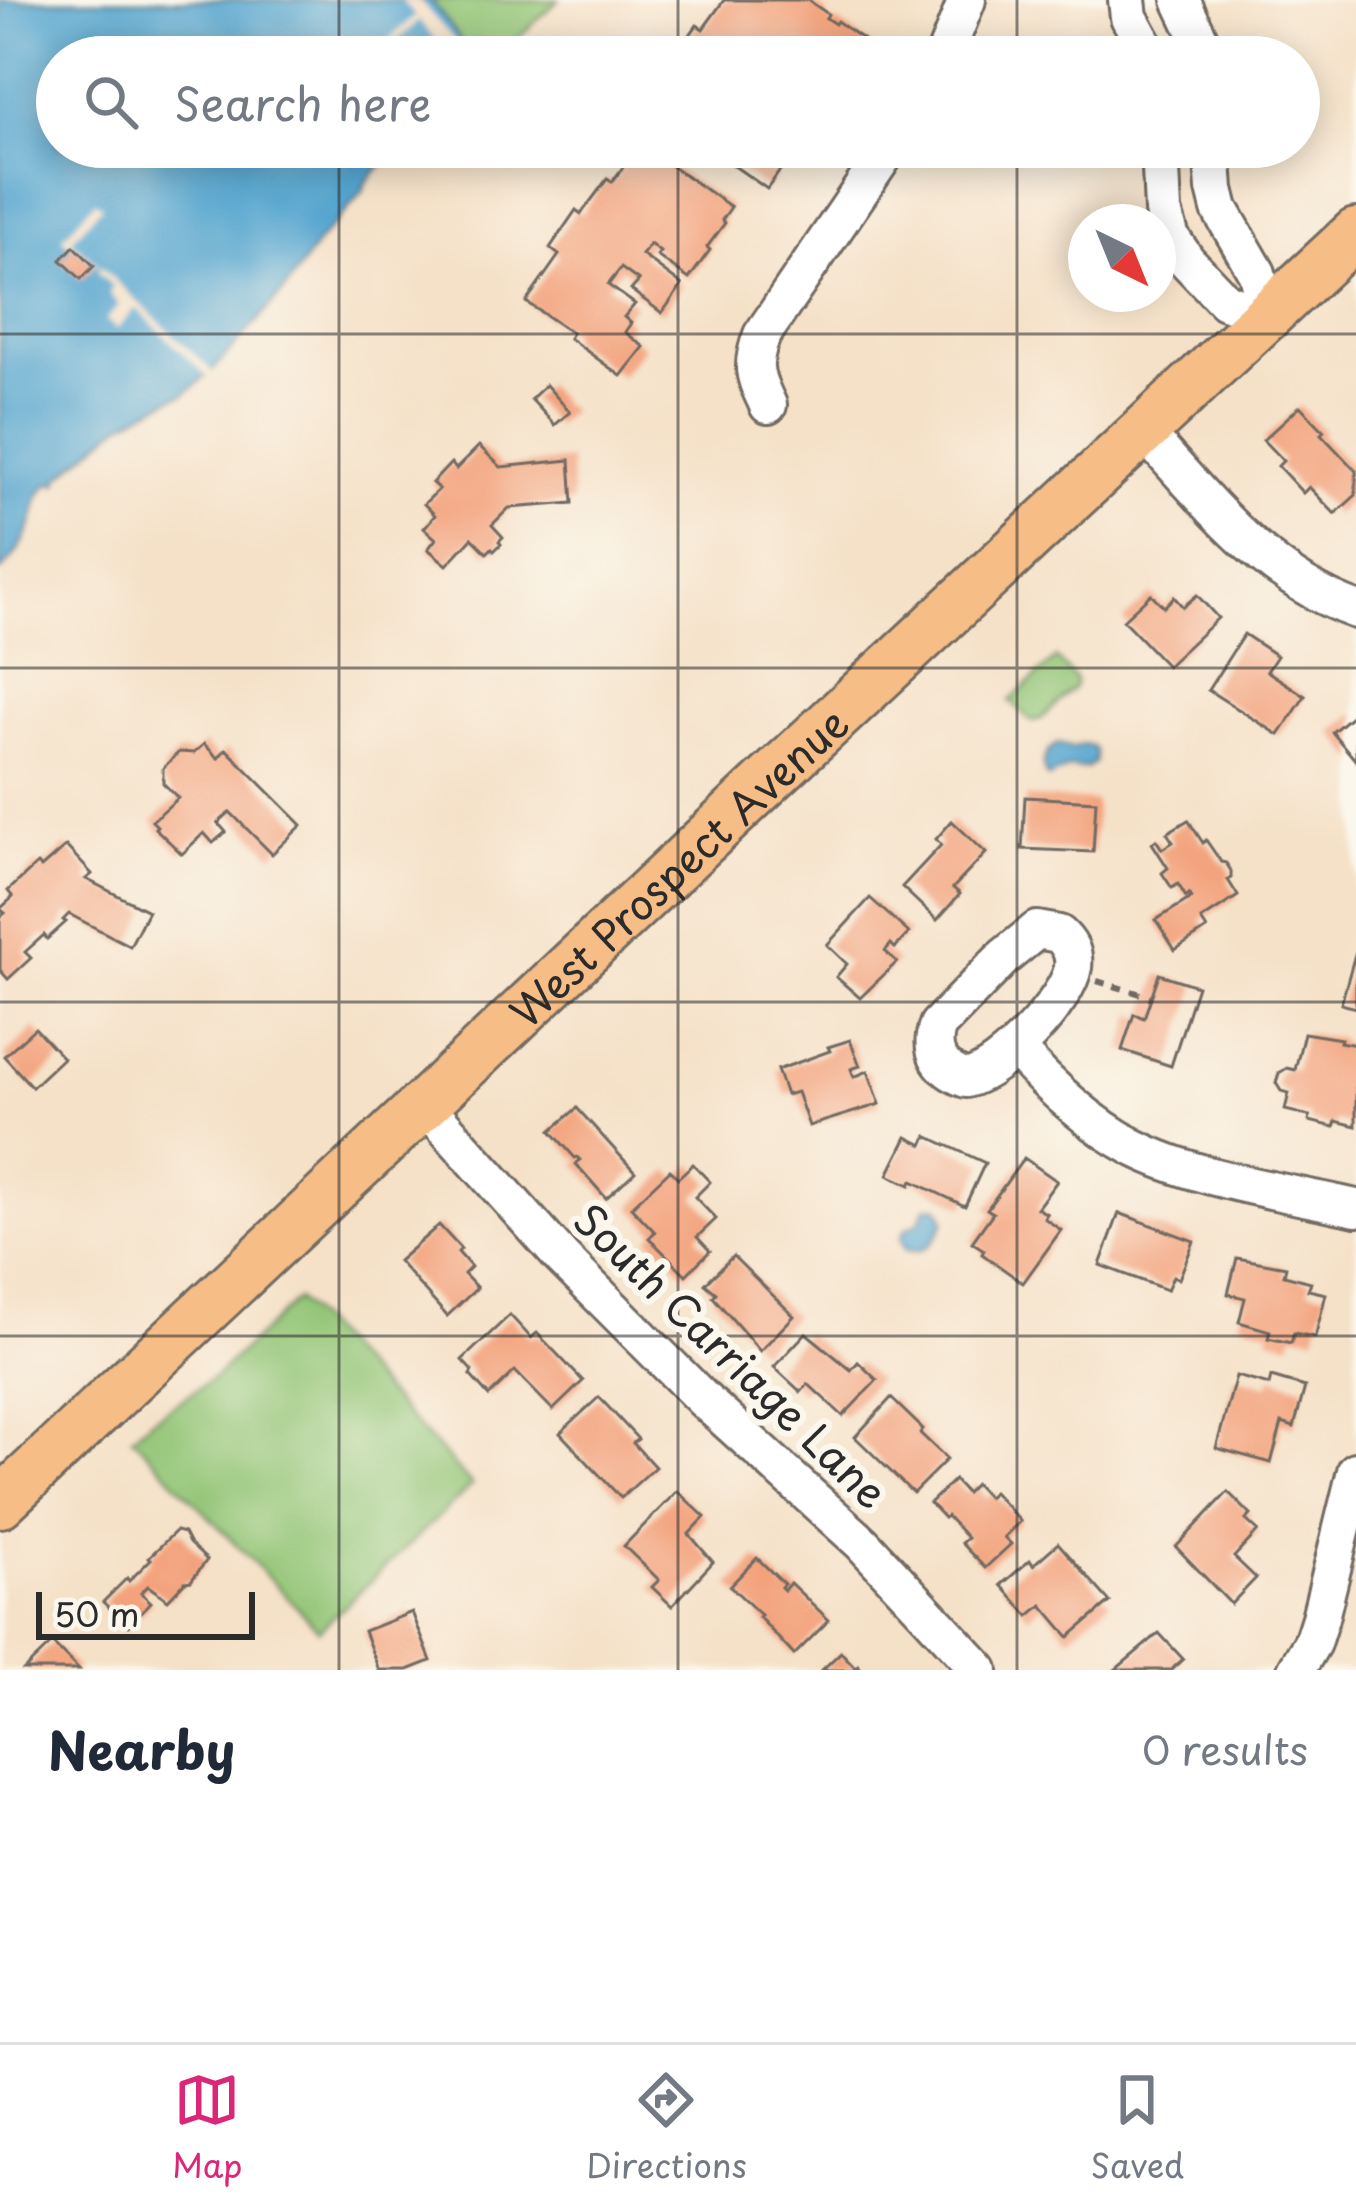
<!DOCTYPE html>
<html lang="en">
<head>
<meta charset="utf-8">
<style>
  :root { --surface:#fff; --page:#f2f2f3; --text:#1f2937; --muted:#747a83; --line:#e0e1e3; --accent:#db2777 }
  body { margin:0; font-family:"Playpen Sans",sans-serif; background:var(--page); color:var(--text) }
  .compass { position:absolute; left:1068px; top:204px; width:108px; height:108px; border-radius:50%; background:var(--surface); box-shadow:0 6px 30px #0003; rotate:137deg }
  .scale { position:absolute; left:36px; bottom:30px; width:219px; box-sizing:border-box; padding-left:12px; border:6px solid #2b2b2b; border-top:0; font-size:33px; line-height:42px; white-space:nowrap; color:#2b2b2b; -webkit-text-stroke:9px #fbf7ec; paint-order:stroke }
  .list { margin:0; padding:0; list-style:none }
  h2 { display:flex; justify-content:space-between; align-items:center; height:156px; margin:0; padding:0 48px; font-size:51px }
  h2 small { font-size:39px; font-weight:400; color:var(--muted) }
  .icon { flex:none; width:66px; height:66px; fill:none; stroke:currentColor; stroke-width:2; stroke-linecap:round; stroke-linejoin:round }
  .map { position:relative; flex:none; width:1356px; height:1670px; overflow:hidden }
  .search { position:absolute; background:var(--surface); box-shadow:0 6px 30px #0003; left:36px; right:36px; top:36px; height:132px; display:flex; align-items:center; gap:30px; box-sizing:border-box; padding:0 42px; border-radius:66px; color:var(--muted); font-size:45px }
  .sheet { height:372px; background:var(--surface) }
  nav { display:flex; justify-content:space-around; align-items:center; box-sizing:border-box; height:168px; border-top:3px solid var(--line); background:var(--surface); font-size:33px; color:var(--muted) }
  nav a { display:grid; justify-items:center; gap:6px }
  nav .on { color:var(--accent) }
  .map>svg:first-child { display:block }
</style>
</head>
<body>
<div class="map">
<svg width="1356" height="1670" viewBox="0 0 1356 1670">
  <rect width="100%" height="100%" fill="#fbf7ec"/>
  <filter id="ink" filterUnits="userSpaceOnUse"><feTurbulence type="fractalNoise" baseFrequency=".00833" numOctaves="2"/><feDisplacementMap in="SourceGraphic" scale="24" xChannelSelector="R" yChannelSelector="G"/><feConvolveMatrix kernelMatrix="1 2 1 2 8 2 1 2 1" color-interpolation-filters="sRGB"/></filter>
  <filter id="wash" filterUnits="userSpaceOnUse"><feTurbulence type="fractalNoise" baseFrequency=".004" numOctaves="4" result="noise"/><feDisplacementMap in="SourceGraphic" scale="48" xChannelSelector="R" yChannelSelector="G"/><feGaussianBlur stdDeviation="2.7" result="paint"/><feColorMatrix in="noise" values="0 0 0 0 0 0 0 0 0 0 0 0 0 0 0 0 0 1.4 0 .05"/><feComposite in="paint" operator="in"/></filter>
  <g filter="url(#wash)">
    <rect width="100%" height="100%" fill="#f5e1c8"/>
    <!-- green -->
    <g fill="#91c475" stroke="#5e7850" stroke-width="3">
      <polygon points="431,0 559,0 497,57 473,57"/>
      <polygon points="1056,658 1075,679 1075,686 1041,719 1031,721 1010,701"/>
      <polygon points="297,1299 472,1485 319,1630 132,1437 151,1420 211,1380"/>
    </g>
    <!-- water -->
    <g fill="#54a5cf" stroke="#40687d" stroke-width="3">
      <path d="M0,0H431L473,57H57V147H397L365,184L363,192L319,241L283,292L214,369L184,395L172,398L120,425L59,478L58,485L50,483C36,495 37,503 33,519C27,539 14,558 0,572Z"/>
      <path d="M1058,744L1073,748L1081,744L1092,746L1095,751V762L1087,768H1069L1048,778C1039,767 1045,749 1058,744Z"/>
      <path d="M934,1206L940,1208L945,1221C937,1238 925,1257 905,1249L901,1239L905,1229L919,1222L926,1207Z"/>
    </g>
    <!-- pier -->
    <g fill="#f5e1c8">
      <polygon points="401,0 419,0 469,57 451,57 445,51 439,57 429,57 441,46 419,21 390,47 386,42 415,16"/>
      <polygon points="95,201 102,205 72,240 216,375 211,380 136,308 117,329 106,320 119,305 109,293 113,287 98,273 100,269 74,245 72,247 62,238"/>
    </g>
    <g id="blocks">
      <!-- building -->
      <g fill="#f3a27c">
        <polygon points="724,0 808,0 828,14 826,18 835,24 837,21 872,46 864,57 827,57 812,46 808,53 813,57 787,57 792,51 782,43 772,57 674,57 697,25 703,29"/>
        <polygon points="638,147 644,147 731,207 722,220 725,223 707,247 710,250 689,279 657,256 660,252 650,244 642,255 682,285 662,313 631,290 639,281 621,268 608,285 635,304 624,317 631,323 625,332 644,347 621,376 569,338 572,333 526,302 559,255 550,248 576,210 581,214 607,179 612,182"/>
        <polygon points="707,147 771,147 788,159 767,189"/>
        <polygon points="74,246 94,266 81,279 61,260"/>
        <polygon points="546,385 570,412 555,425 531,399"/>
        <polygon points="1300,406 1324,431 1321,434 1356,471 1356,495 1335,514 1309,487 1303,493 1278,466 1283,461 1263,440"/>
        <polygon points="479,446 501,467 570,460 573,503 509,508 492,525 503,537 499,541 501,544 494,551 492,548 487,553 472,538 447,565 428,549 436,539 424,528 435,515 424,504 439,489 432,483 451,463 456,469"/>
        <polygon points="1151,594 1164,607 1174,597 1183,607 1197,595 1218,618 1167,666 1123,620"/>
        <polygon points="1244,634 1277,656 1267,671 1305,696 1279,735 1208,690"/>
        <polygon points="1356,712 1356,761 1332,732"/>
        <polygon points="204,744 218,758 226,749 302,825 272,854 230,812 218,823 226,832 213,843 204,833 182,854 155,828 157,826 152,821 178,798 163,783 163,768 179,752 194,753"/>
        <polygon points="1025,797 1096,801 1093,852 1022,849"/>
        <polygon points="1188,820 1203,843 1206,840 1221,862 1226,863 1231,871 1231,878 1228,880 1238,896 1201,920 1207,929 1175,950 1156,920 1191,898 1189,894 1186,897 1178,884 1172,888 1162,873 1168,868 1152,843 1156,840 1162,849 1173,842 1167,833"/>
        <polygon points="952,821 986,853 953,888 960,894 937,920 902,887 941,845 936,839"/>
        <polygon points="66,846 92,874 86,879 148,911 130,946 69,914 63,920 66,922 47,939 44,935 25,952 31,958 8,979 0,970 0,917 5,913 0,909 13,897 8,891 37,864 41,868"/>
        <polygon points="870,898 909,933 895,948 891,944 885,951 897,962 860,998 836,977 847,964 827,945"/>
        <polygon points="1355,954 1356,955 1356,1008 1341,1004"/>
        <polygon points="1159,974 1197,986 1171,1066 1122,1050 1134,1014 1144,1018"/>
        <polygon points="35,1028 63,1058 32,1087 4,1056"/>
        <polygon points="1304,1033 1341,1039 1340,1042 1356,1045 1356,1126 1336,1121 1334,1127 1309,1121 1310,1116 1285,1110 1289,1093 1281,1091 1276,1083 1279,1073 1287,1068 1295,1070"/>
        <polygon points="850,1040 860,1066 851,1069 854,1077 868,1071 880,1104 809,1126 797,1092 786,1095 777,1070 830,1051 828,1047"/>
        <polygon points="577,1108 635,1172 606,1198 576,1164 580,1160 577,1157 575,1158 551,1131"/>
        <polygon points="927,1136 985,1163 965,1206 912,1181 910,1185 888,1175 907,1137 923,1145"/>
        <polygon points="1024,1158 1057,1181 1037,1208 1047,1214 1044,1218 1061,1230 1023,1283 982,1254 984,1250 972,1242 993,1213 987,1209"/>
        <polygon points="693,1164 710,1182 695,1197 716,1219 697,1237 710,1251 686,1275 649,1238 655,1232 631,1207 670,1170 678,1178"/>
        <polygon points="1119,1213 1194,1241 1179,1279 1173,1276 1167,1290 1100,1265"/>
        <polygon points="439,1225 461,1249 458,1252 471,1267 464,1274 477,1288 447,1316 398,1261"/>
        <polygon points="733,1256 794,1316 760,1351 713,1297 716,1293 705,1284"/>
        <polygon points="1237,1258 1286,1267 1284,1275 1311,1282 1308,1290 1326,1294 1315,1337 1294,1333 1291,1343 1268,1338 1270,1331 1239,1322 1245,1298 1228,1294"/>
        <polygon points="510,1315 531,1338 537,1333 583,1381 553,1410 515,1371 489,1396 470,1375 472,1371 462,1360"/>
        <polygon points="806,1333 851,1370 858,1362 877,1380 843,1416 808,1384 801,1392 774,1367"/>
        <polygon points="1236,1376 1269,1385 1271,1377 1305,1387 1294,1427 1282,1423 1271,1463 1216,1448"/>
        <polygon points="599,1397 638,1439 633,1443 655,1467 621,1498 560,1433"/>
        <polygon points="891,1398 923,1429 920,1433 947,1459 913,1493 855,1437"/>
        <polygon points="954,1480 966,1493 975,1484 987,1497 993,1492 1020,1521 1004,1537 1011,1544 985,1568 961,1543 967,1538 947,1516 944,1518 930,1503"/>
        <polygon points="677,1491 705,1517 689,1534 713,1562 672,1606 652,1587 659,1580 624,1546"/>
        <polygon points="1228,1492 1251,1515 1246,1520 1258,1531 1234,1557 1256,1578 1231,1604 1176,1547"/>
        <polygon points="176,1531 184,1533 189,1543 207,1560 191,1581 185,1582 168,1600 148,1586 141,1593 151,1602 128,1626 103,1602 127,1578 129,1581 151,1559 149,1557"/>
        <polygon points="1058,1543 1110,1602 1069,1637 1042,1605 1029,1616 1001,1585 1030,1560 1033,1565"/>
        <polygon points="757,1558 784,1584 781,1587 784,1590 790,1583 829,1620 794,1655 759,1617 761,1615 730,1586"/>
        <polygon points="412,1612 431,1661 408,1670 379,1670 364,1631"/>
        <polygon points="1159,1633 1183,1659 1171,1670 1115,1670"/>
        <polygon points="52,1643 79,1670 24,1670"/>
        <polygon points="841,1652 855,1667 858,1665 862,1670 822,1670"/>
      </g>
    </g>
  </g>
  <g filter="url(#ink)">
    <use href="#blocks" fill-opacity="0" stroke="#726b62" stroke-width="3"/>
    <g fill="none" stroke-linecap="round" stroke-linejoin="round">
      <defs>
        <g id="minor">
          <polyline points="1127,0 1129,17 1151,57"/>
          <polyline points="1181,0 1199,38 1203,57"/>
          <polyline points="944,57 967,0"/>
          <polyline points="1160,147 1163,211 1171,238 1187,261 1225,301 1267,316"/>
          <polyline points="1212,147 1215,189 1220,209 1257,273 1267,316"/>
          <path d="M768,405C754,376 750,366 762,335L890,147"/>
          <path d="M1144,432C1207,500 1265,578 1356,610"/>
          <path d="M1037,930L1059,934C1068,942 1075,953 1073,967C1068,1000 1000,1072 966,1079C940,1069 928,1052 938,1025L1004,957Z"/>
          <path d="M1017,1050C1049,1086 1087,1122 1131,1146C1193,1179 1286,1192 1356,1208"/>
          <polyline points="424,1104 562,1258 704,1400 862,1543 980,1670"/>
          <polyline points="1296,1670 1312,1643 1320,1618 1356,1471"/>
        </g>
        <g id="major">
          <path id="s1" d="M0,1503L758,790L1356,233"/>
        </g>
      </defs>
      <!-- minor casing -->
      <use href="#minor" stroke="#726b62" stroke-width="42"/>
      <!-- major casing -->
      <use href="#major" stroke="#726b62" stroke-width="54"/>
      <!-- path -->
      <polyline stroke="#726b62" stroke-width="6" stroke-dasharray="9 9" stroke-linecap="butt" points="1097,981 1151,997"/>
      <!-- minor -->
      <use href="#minor" stroke="#fff" stroke-width="36"/>
      <!-- major -->
      <use href="#major" stroke="#f6be86" stroke-width="48"/>
    </g>
  </g>
  <!-- grid -->
  <path fill="none" stroke="#2b2b2b" stroke-width="3" stroke-opacity="0.55" d="M339,0V57M678,0V57M1017,0V57M339,147V1670M678,147V1670M1017,147V1670M0,334H1356M0,668H1356M0,1002H1356M0,1336H1356"/>
  <g text-anchor="middle" dominant-baseline="central" stroke-width="12" stroke-linejoin="round" paint-order="stroke">
    <!-- street labels -->
    <g font-size="42" fill="#2b2b2b" stroke="#fbf7ec">
      <text stroke="none"><textPath href="#s1" startOffset="930">West Prospect Avenue</textPath></text>
      <text transform="translate(732 1355) rotate(44)">South Carriage Lane</text>
    </g>
  </g>
</svg>
<svg class="compass" viewBox="-18 -18 36 36"><path d="M0-13l5 13h-10z" fill="#e53935"/><path d="M0 13l5-13h-10z" fill="#747a83"/></svg>
<div class="scale">50 m</div>
<div class="search"><svg class="icon" aria-label="search" viewBox="0 0 24 24"><circle cx="10" cy="10" r="6"/><path d="M15 15l6 6"/></svg>Search here</div>
</div>
<section class="sheet">
<h2>Nearby<small>0 results</small></h2>
<ul class="list">
</ul>
</section>
<nav>
<a class="on"><svg class="icon" aria-label="map" viewBox="0 0 24 24"><path d="M3 6l6-2 6 2 6-2v14l-6 2-6-2-6 2zM9 4v14M15 6v14"/></svg>Map</a>
<a><svg class="icon" aria-label="directions" viewBox="0 0 24 24"><path d="M12 3l9 9-9 9-9-9zM9 14v-3h6M13 9l2 2-2 2"/></svg>Directions</a>
<a><svg class="icon" aria-label="saved" viewBox="0 0 24 24"><path d="M7 4h10v16l-5-4-5 4z"/></svg>Saved</a>
</nav>
</body>
</html>
